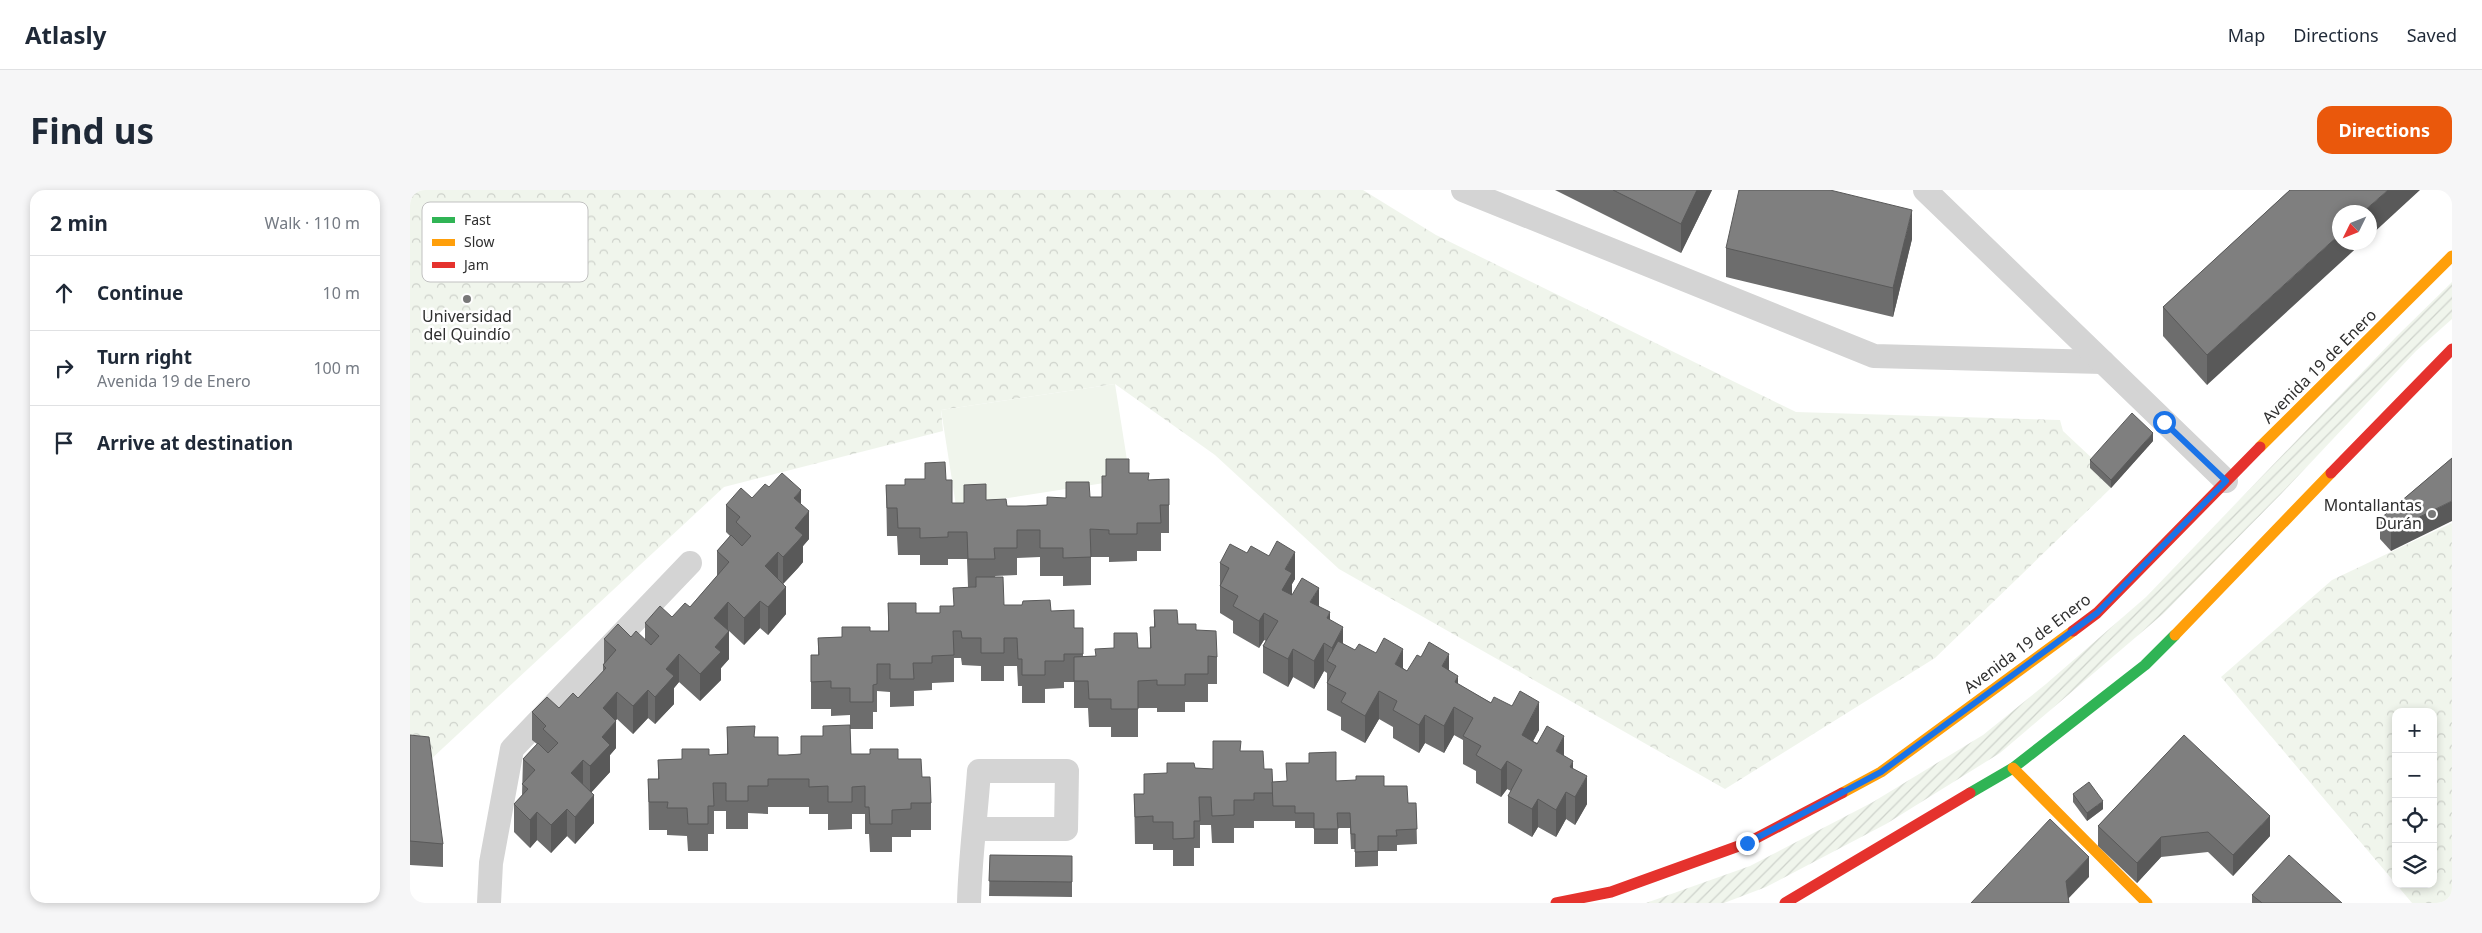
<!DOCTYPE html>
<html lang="en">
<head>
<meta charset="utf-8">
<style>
  :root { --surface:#fff; --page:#f6f6f7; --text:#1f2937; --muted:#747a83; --line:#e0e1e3; --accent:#ea580c }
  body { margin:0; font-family:"Noto Sans",sans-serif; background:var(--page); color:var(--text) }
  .controls { position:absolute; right:15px; bottom:15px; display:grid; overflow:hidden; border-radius:10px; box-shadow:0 2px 8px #0003 }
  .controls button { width:45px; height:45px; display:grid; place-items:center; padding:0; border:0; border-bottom:1px solid var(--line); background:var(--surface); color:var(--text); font:25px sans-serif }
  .compass { position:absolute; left:1922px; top:15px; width:45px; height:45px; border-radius:50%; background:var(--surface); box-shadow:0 2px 8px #0003; rotate:227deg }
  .stop { position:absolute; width:15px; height:15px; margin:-11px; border:4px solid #1a73e8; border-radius:50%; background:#fff }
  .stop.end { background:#1a73e8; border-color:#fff; box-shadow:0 1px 5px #0008 }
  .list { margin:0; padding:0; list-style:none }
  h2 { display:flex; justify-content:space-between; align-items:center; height:65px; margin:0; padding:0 20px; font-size:21px }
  h2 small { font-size:16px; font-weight:400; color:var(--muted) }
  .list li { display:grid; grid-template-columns:32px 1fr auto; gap:15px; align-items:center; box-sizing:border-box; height:75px; padding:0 20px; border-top:1px solid var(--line) }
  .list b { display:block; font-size:19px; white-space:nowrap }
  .list p { margin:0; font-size:16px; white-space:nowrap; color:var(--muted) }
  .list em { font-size:16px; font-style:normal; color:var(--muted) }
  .icon { flex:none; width:28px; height:28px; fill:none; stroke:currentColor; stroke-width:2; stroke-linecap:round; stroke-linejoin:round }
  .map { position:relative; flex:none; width:2042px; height:713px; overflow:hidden; border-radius:15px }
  header { display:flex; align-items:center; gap:30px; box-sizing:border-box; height:70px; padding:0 25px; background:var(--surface); border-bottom:1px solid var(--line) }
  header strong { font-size:24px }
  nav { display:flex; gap:28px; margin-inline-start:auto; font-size:18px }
  .intro { display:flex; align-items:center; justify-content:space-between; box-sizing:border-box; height:120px; padding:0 30px }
  h1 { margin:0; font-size:35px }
  .button { padding:12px 22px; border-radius:15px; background:var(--accent); color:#fff; font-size:18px; font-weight:700 }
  main { display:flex; gap:30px; padding:0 30px }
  aside { flex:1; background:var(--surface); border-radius:15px; box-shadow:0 2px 8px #0003 }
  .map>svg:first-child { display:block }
</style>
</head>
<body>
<header>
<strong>Atlasly</strong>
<nav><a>Map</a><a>Directions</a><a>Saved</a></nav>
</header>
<div class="intro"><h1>Find us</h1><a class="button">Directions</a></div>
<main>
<aside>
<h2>2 min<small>Walk · 110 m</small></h2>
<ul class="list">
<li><svg class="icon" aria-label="ahead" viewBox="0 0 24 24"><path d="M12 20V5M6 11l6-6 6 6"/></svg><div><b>Continue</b></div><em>10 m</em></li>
<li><svg class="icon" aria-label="right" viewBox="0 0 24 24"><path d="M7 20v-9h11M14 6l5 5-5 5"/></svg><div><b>Turn right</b><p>Avenida 19 de Enero</p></div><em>100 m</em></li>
<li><svg class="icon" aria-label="arrive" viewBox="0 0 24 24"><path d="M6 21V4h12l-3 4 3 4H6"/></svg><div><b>Arrive at destination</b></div></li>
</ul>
</aside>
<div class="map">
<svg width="2042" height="713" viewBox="0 0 2042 713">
  <defs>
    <pattern id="forest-crowns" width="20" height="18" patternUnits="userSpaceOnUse" patternTransform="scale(1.25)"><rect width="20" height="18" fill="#f0f5ec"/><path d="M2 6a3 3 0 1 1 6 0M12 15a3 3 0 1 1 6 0" fill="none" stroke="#ced2cb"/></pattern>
    <pattern id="garden-furrows" width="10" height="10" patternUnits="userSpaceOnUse" patternTransform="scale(1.25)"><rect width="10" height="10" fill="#f0f5ec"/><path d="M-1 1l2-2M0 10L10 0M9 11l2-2" fill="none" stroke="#ced2cb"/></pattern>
  </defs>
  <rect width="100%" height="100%" fill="#fff"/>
  <!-- forest -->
  <g fill="url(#forest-crowns)">
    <polygon points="0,0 953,0 1026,45 1386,222 1650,230 1653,241 1685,271 1701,298 1525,468 1315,599 929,379 805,265 705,194 531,220 533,241 314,297 19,571 0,567"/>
    <polygon points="2042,333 2042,713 2002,713 1986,694 2023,694 2023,522 1986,522 1986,694 1811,487 1922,390"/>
  </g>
  <!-- park -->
  <polygon fill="#f0f5ec" points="705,194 720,289 546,316 531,220"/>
  <!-- garden -->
  <polygon fill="url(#garden-furrows)" points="2042,92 2042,129 2006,161 1871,304 1753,424 1590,563 1476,634 1356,697 1314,713 1236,713 1340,676 1463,612 1573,545 1636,494 1736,407 1987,146"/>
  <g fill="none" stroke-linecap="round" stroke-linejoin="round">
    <!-- lane -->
    <g stroke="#d4d4d4" stroke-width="24">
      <polyline points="1053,0 1464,166 1693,172"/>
      <polyline points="1515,0 1816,291"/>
      <polyline points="79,713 81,673 102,559 280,373"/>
      <path d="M559,713C560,669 566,625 569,581H657L656,639H566"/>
    </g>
    <!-- fast -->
    <polyline stroke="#30b455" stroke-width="11" points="1560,603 1603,578 1735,475 1765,445"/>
    <!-- slow -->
    <g stroke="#ff9f0a" stroke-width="11">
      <polyline points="1850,257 2042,66"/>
      <polyline points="1765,445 1921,283"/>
      <polyline points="1603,578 1737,713"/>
      <polyline points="1432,603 1471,582 1663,441"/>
    </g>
    <!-- jam -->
    <g stroke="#e5322d" stroke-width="11">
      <polyline points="1921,283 2042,159"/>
      <polyline points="1663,441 1687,423 1850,257"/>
      <polyline points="1146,713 1201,702 1337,653 1432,603"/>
      <polyline points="1375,713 1560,603"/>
    </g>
  </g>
  <!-- wall -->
  <g fill="#6d6d6d">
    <polygon points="1145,0 1302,0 1271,63"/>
    <polygon points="1880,0 1797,195 1753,146 1753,117"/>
    <polygon points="1502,49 1483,127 1316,87 1316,58"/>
    <polygon points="1743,251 1701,298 1680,278 1680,270"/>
    <polygon points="2042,268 1981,361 1970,349 1970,329"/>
    <polygon points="696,269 719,283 739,290 759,289 759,343 751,343 751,361 727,361 727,371 699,372 699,367 681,367 681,395 653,396 653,386 630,386 630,367 607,368 607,385 585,386 594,415 641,421 664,438 673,438 673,466 685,466 728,458 740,458 740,437 744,437 744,420 768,434 786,440 807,467 807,494 798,494 798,512 775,512 775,522 747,522 747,518 728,518 728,547 701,547 701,537 679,537 678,518 664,518 664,492 654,492 654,498 635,499 635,513 612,513 612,496 608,496 607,476 594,476 594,491 571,491 571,476 552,475 551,468 544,468 544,492 522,493 522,500 504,501 504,516 480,517 480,502 467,501 467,522 463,522 463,539 440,539 441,564 488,569 512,587 521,613 521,640 501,640 501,647 482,647 482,662 460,662 459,644 455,644 455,624 442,624 442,639 418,640 418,624 399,624 399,617 358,617 358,624 338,623 338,639 316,639 316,621 304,621 304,644 298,644 298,661 278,661 277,646 257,645 257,640 239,640 238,589 248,589 248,570 272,569 299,565 317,564 317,537 345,547 368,565 377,565 391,564 413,546 440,535 440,525 421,526 421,519 401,519 401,465 408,465 408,448 432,447 460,441 478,441 478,413 506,423 530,423 543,416 566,397 558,397 557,369 538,369 538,375 510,375 510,365 488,365 487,346 477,346 476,295 495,295 515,289 515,273 536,290 542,313 554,313 554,295 576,310 597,316 616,316 637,315 656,308 656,292 680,307 692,307 696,286"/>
    <polygon points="359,297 391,314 399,349 393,356 393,372 388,378 373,394 376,424 358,445 350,438 334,455 318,440 319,469 311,478 311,490 290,511 269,492 264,498 264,514 245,534 238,528 223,544 207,529 206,530 206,558 200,565 200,582 181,602 184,633 165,654 157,646 141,663 127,650 120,658 104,642 104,614 112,605 113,569 127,554 122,550 122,522 149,518 168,508 193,482 193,475 194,473 194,449 221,447 235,450 235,433 262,427 280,417 307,386 307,361 320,346 316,342 316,315 342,308"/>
    <polygon points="810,373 885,389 882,394 882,405 909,416 920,430 933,454 945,460 993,478 997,481 1011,467 1039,480 1048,494 1129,540 1123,551 1154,566 1163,579 1177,614 1165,635 1156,629 1146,647 1128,637 1122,647 1098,633 1098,606 1101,601 1097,599 1091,607 1066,593 1066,581 1053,574 1053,550 1044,545 1034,563 1015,553 1009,563 983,548 983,537 969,529 955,553 931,540 931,527 917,520 917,483 914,481 904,499 883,487 878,497 853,483 853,456 856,451 854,450 849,458 823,443 823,431 810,423"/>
    <polygon points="0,545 33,654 33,677 0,675"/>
    <polygon points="1774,545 1860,646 1823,686 1798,662 1751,667 1727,693 1688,656 1688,636"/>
    <polygon points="831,561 854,579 862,592 926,591 974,596 998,613 1006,613 1007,654 987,655 987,661 968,661 968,676 945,677 945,659 941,659 940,638 928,638 928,654 904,654 904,638 885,638 885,631 844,631 844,638 824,638 824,653 802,653 801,635 790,635 790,658 784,658 784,676 763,676 763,660 743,660 743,654 725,654 724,604 734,604 757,583 785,578 803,579"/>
    <polygon points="1663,604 1693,619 1677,631 1663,612"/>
    <polygon points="580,665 662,666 662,707 579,706"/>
    <polygon points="1842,705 1932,713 1842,713"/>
  </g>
  <!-- shaded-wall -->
  <g fill="#595959">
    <polygon points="1287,0 1302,0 1271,63 1271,34"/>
    <polygon points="1978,0 2010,0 1960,46 1960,22 1953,22"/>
    <polygon points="1502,20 1502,49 1483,127 1483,98"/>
    <polygon points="1930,44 1930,52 1953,52 1797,195 1797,165"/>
    <polygon points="1743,243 1743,251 1701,298 1701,290"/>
    <polygon points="391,300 391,328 384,308"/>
    <polygon points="2042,311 2042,331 1981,361 1981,341"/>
    <polygon points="399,321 399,349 393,356 393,372 388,378 373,394 373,367 385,338"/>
    <polygon points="368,362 368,390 355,376"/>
    <polygon points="885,362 885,389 882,394 882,411 872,400 875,379"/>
    <polygon points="376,397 376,424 358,445 358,417"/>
    <polygon points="909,398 909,426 900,412"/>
    <polygon points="350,411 350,438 334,455 334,428"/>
    <polygon points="318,412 318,440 304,456 304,428"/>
    <polygon points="920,422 920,450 917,456 917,428"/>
    <polygon points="854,423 854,450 849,458 849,431"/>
    <polygon points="933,437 933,464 926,476 922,473 922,458"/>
    <polygon points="319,441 319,469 311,478 311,490 290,511 290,484 305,457"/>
    <polygon points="914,453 914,481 904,499 904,471"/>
    <polygon points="883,459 883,487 878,497 878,469"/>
    <polygon points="993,459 993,486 985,474"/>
    <polygon points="269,464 269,492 264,498 264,514 245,534 245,507 256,479"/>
    <polygon points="1039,464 1039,491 1032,476"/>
    <polygon points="1048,486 1048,513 1045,492"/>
    <polygon points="238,500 238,528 223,544 223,516"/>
    <polygon points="969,501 969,529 955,553 955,526"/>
    <polygon points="207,502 207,529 193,546 193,518"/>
    <polygon points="1129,512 1129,540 1112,572 1112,545"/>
    <polygon points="1044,517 1044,545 1034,563 1034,536"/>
    <polygon points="1015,525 1015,553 1009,563 1009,535"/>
    <polygon points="206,531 206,558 200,565 200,582 180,604 180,576 192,547"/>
    <polygon points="1154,546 1154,574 1146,561"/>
    <polygon points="173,570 173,597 161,583"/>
    <polygon points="1097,571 1097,599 1091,607 1091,580"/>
    <polygon points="1163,571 1163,598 1160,605 1160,577"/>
    <polygon points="1177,586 1177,614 1165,635 1165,607"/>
    <polygon points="1156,602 1156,629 1146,647 1146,620"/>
    <polygon points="184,605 184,633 165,654 165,627"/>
    <polygon points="1128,609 1128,637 1122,647 1122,619"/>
    <polygon points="1693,611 1693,619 1677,631 1677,623"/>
    <polygon points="157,619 157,646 141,663 141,635"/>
    <polygon points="127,622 127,650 120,658 120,630"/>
    <polygon points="1860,626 1860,646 1823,686 1823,665"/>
    <polygon points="1751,647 1751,667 1727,693 1727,673"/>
    <polygon points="1679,667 1679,687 1656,711 1656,691"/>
  </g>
  <!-- building -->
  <g fill="#7f7f7f" stroke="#595959">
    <polygon points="1203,0 1287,0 1271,34"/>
    <polygon points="1329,0 1420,0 1502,20 1483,98 1316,58"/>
    <polygon points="1880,0 1978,0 1953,22 1930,22 1930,44 1797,165 1753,117"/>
    <polygon points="1722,223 1743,243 1701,290 1680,270"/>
    <polygon points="2042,268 2042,311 1981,341 1970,329"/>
    <polygon points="696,269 719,269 719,283 739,283 738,290 759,289 759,315 750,315 751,333 727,333 727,344 699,344 699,340 680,339 681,367 653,368 653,358 630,358 630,340 607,340 607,358 584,358 585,369 558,369 557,342 538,342 538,347 510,348 510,338 488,338 487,318 477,318 476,295 495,295 495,289 515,289 515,273 535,272 536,290 542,290 542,313 554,313 554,295 576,294 576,310 596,309 597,316 616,316 637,315 637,307 656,308 656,292 679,292 680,307 692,307 692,286 696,286"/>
    <polygon points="372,283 391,300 384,308 399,321 385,338 393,345 388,351 373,367 368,362 355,376 376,397 358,417 350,411 334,428 318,412 304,428 319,441 305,457 311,462 290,484 269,464 256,479 264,486 245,507 238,500 223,516 207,502 193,518 206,531 192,547 200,555 180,576 173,570 161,583 184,605 165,627 157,619 141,635 127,622 120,630 104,614 118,599 112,594 125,580 113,569 128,553 138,563 148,553 133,539 136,536 122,522 137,507 149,518 163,503 168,508 196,478 193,475 206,460 194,449 208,434 221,447 226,441 241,455 249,446 235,433 250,416 262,427 275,413 280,417 319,372 307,361 321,345 332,356 341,346 326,332 330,327 316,315 331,298 342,308 355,294 359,297"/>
    <polygon points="867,351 885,362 875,379 882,383 872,400 882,405 892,388 909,398 900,412 920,422 917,428 933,437 922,458 914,453 904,471 883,459 878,469 853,456 868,431 854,423 849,431 823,416 828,406 810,396 819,378 810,373 820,354 837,363 841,356 859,366"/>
    <polygon points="566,387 593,387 594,415 612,415 613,411 640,410 641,421 664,420 664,438 673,438 673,464 654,464 654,471 635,471 635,485 612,485 612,469 608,469 607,448 594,448 594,463 571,463 571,448 552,448 551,441 543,441 544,465 522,466 522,473 503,473 504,489 480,489 480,474 467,474 467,494 463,495 463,512 440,512 440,498 421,498 421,491 401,492 401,465 409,465 408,448 432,447 432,437 460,437 460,441 479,441 478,413 506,413 506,423 530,423 530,416 544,416 543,398 566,397"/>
    <polygon points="744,420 767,420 768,434 786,434 786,440 806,441 807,467 798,466 798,484 775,484 775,495 747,495 747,490 728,491 728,519 701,519 701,509 679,509 678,491 664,491 664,467 686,466 685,459 704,458 704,443 727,443 728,458 741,458 740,437 745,437"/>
    <polygon points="974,448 993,459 985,474 997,481 1007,465 1011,467 1019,452 1039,464 1032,476 1048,486 1045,492 1081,513 1084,507 1102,516 1110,501 1129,512 1112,545 1127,554 1137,536 1154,546 1146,561 1163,571 1160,577 1177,586 1165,607 1156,602 1146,620 1128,609 1122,619 1098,606 1112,580 1097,571 1091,580 1066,565 1071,556 1053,546 1063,528 1044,517 1034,536 1015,525 1009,535 983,520 987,511 969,501 955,526 931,512 936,503 917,493 926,476 917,471 928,451 945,460 949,454 966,463"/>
    <polygon points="440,535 441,564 460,564 460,559 488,559 488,569 511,569 512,587 520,587 521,613 501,613 501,619 482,620 482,634 460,634 459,617 455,617 455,596 442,597 442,612 418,612 418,596 399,597 399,589 358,589 358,596 338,596 338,611 316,611 316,593 303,593 304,616 298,616 298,634 278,634 277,618 257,618 258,612 239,612 238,589 249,589 248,570 272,569 272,559 299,559 299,565 318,564 317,537 345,536 344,547 368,547 368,565 377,565 391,564 391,546 413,546 413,536"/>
    <polygon points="0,545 19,547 33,654 0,651"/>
    <polygon points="1774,545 1860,626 1823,665 1798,642 1751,647 1727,673 1688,636"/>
    <polygon points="803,551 831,551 830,561 853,561 854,579 862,579 863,603 844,603 844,610 824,610 824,625 802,626 801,607 789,607 790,631 784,631 784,648 763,649 763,632 743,632 743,626 725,627 724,604 734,604 734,584 757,583 757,573 784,573 785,578 803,579"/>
    <polygon points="926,562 926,591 946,590 946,586 974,586 974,596 997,596 998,613 1006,613 1007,639 986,640 987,646 968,646 968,661 945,662 945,644 941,644 940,623 927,623 928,639 904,639 904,623 885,623 885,616 863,616 862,592 877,591 876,573 899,573 899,563"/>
    <polygon points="1679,592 1693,611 1677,623 1663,604"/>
    <polygon points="1640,629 1679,667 1656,691 1659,713 1561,713"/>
    <polygon points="580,665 662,666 662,692 579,691"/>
    <polygon points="1879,665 1932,713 1852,713 1842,705"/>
  </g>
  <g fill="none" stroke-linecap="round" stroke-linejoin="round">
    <!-- route -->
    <polyline stroke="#1a73e8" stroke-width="6" points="1337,653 1471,582 1687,423 1816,291 1754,232"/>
  </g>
  <!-- markers -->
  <g fill="#787878" stroke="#fff" stroke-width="2">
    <circle cx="57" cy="109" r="5"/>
    <circle cx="2022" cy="324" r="5"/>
  </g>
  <g text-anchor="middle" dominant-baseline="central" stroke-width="5" stroke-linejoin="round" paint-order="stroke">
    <!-- poi labels -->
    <g font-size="16" fill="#2f2f2f" stroke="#fff">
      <text x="57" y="126">Universidad<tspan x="57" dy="18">del Quindío</tspan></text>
      <text x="2012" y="315" text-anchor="end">Montallantas<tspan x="2012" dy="18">Durán</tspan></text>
    </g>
    <!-- street labels -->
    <g font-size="16" fill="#2f2f2f" stroke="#fff">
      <text transform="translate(1909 176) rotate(-45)">Avenida 19 de Enero</text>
      <text transform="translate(1617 453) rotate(-37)">Avenida 19 de Enero</text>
    </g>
  </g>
  <!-- legend -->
  <rect x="12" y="12" width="166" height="80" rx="8" fill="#fff" stroke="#c1c1c1" stroke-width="1"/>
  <rect x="22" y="27" width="23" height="6" fill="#30b455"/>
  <rect x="22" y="49" width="23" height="7" fill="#ff9f0a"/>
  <rect x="22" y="72" width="23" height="6" fill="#e5322d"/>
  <g font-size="14" fill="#2f2f2f">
    <text x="54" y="35">Fast</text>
    <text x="54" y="57">Slow</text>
    <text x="54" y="80">Jam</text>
  </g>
</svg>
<div class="controls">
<button>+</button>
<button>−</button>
<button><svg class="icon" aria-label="locate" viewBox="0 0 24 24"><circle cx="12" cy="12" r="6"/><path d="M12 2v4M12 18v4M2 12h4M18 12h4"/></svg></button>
<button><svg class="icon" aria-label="layers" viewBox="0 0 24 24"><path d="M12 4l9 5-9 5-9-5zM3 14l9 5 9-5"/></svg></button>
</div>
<svg class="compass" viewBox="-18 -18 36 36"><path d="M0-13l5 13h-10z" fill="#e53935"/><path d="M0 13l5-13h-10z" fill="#747a83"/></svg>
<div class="stop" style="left:1754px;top:232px"></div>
<div class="stop end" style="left:1337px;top:653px"></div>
</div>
</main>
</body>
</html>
